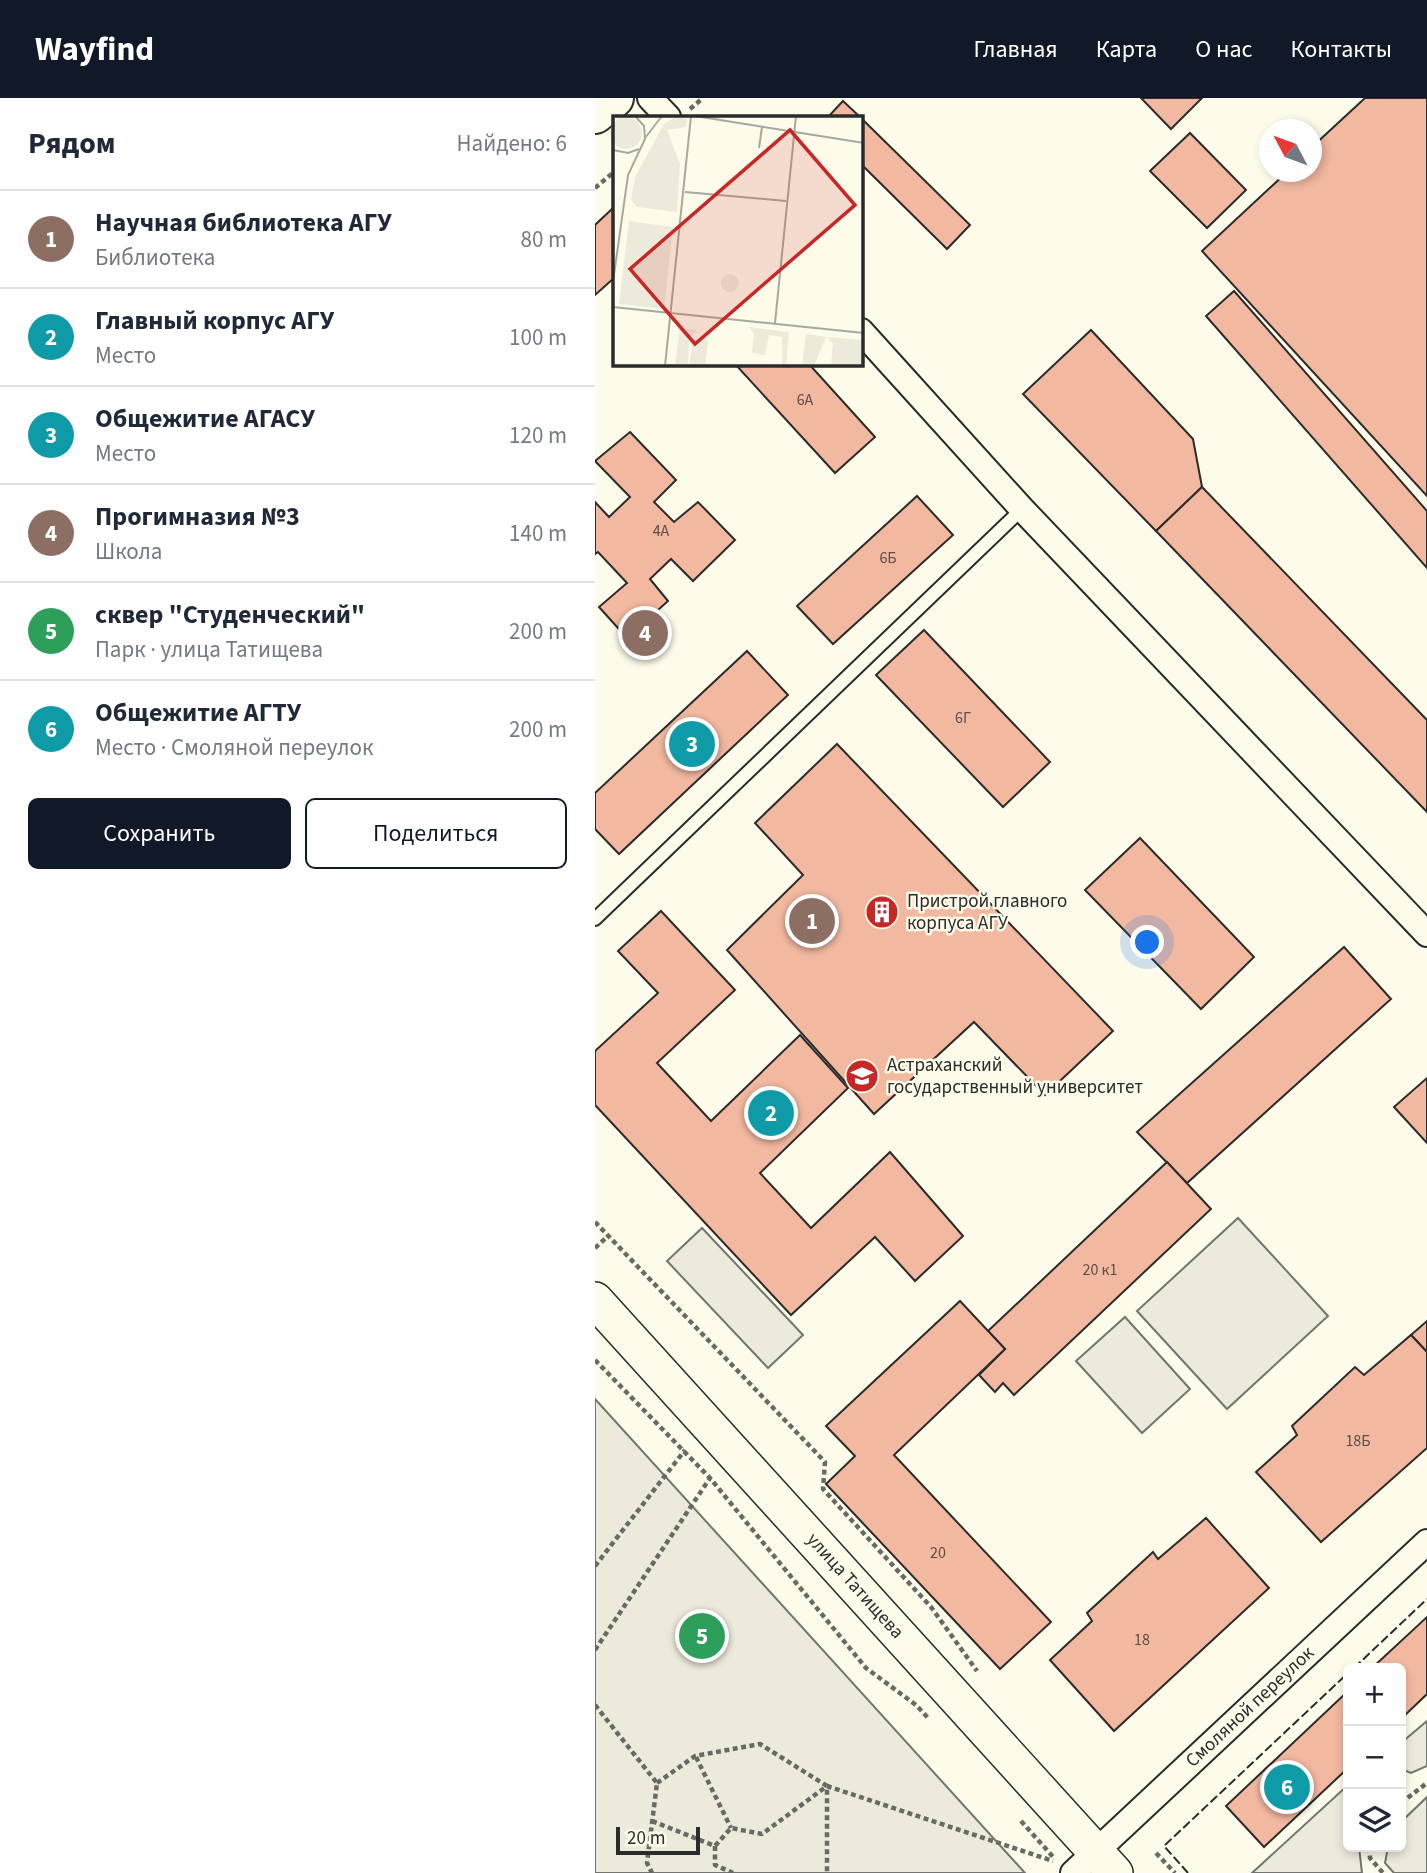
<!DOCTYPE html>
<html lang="ru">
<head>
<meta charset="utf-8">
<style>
  :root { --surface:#fff; --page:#f2f2f3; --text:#1f2937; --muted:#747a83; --line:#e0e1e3; --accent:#111827 }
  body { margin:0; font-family:"Source Sans 3",sans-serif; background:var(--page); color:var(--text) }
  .controls { position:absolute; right:21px; bottom:21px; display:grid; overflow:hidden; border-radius:10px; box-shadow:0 4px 10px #0003 }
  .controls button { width:63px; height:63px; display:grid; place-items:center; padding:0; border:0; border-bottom:2px solid var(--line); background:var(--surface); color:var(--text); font:35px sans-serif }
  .compass { position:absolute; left:664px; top:21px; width:63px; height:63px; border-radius:50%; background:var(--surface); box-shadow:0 4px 10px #0003; rotate:311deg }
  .scale { position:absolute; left:21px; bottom:18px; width:84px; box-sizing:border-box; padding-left:7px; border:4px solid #2b2b2b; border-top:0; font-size:19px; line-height:24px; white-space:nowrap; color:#2b2b2b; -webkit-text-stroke:5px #fdfbea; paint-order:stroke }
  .you { position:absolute; left:553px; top:845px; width:24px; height:24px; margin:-18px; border:5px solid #fff; border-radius:50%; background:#1a73e8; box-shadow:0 0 0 10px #1a73e833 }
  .badge { display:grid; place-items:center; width:46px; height:46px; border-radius:50%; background:var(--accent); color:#fff; font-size:23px; font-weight:700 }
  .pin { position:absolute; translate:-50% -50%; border:4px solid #fff; box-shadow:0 2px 7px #0006 }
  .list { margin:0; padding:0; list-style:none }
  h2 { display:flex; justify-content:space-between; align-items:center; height:91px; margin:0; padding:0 28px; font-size:30px }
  h2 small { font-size:23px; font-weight:400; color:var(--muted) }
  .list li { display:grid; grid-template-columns:46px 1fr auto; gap:21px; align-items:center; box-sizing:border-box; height:98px; padding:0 28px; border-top:2px solid var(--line) }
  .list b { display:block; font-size:26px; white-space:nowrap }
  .list p { margin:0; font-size:23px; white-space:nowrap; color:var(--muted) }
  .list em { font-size:23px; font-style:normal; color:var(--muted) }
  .actions { display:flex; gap:14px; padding:21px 28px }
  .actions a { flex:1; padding:16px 0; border:2px solid var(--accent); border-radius:10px; text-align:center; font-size:24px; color:var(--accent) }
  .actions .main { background:var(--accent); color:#fff }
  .icon { flex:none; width:38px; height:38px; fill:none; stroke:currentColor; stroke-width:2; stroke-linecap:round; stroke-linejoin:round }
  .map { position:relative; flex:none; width:832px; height:1775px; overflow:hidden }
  header { display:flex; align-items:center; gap:42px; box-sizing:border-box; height:98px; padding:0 35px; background:var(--accent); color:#fff }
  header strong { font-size:33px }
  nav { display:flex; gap:38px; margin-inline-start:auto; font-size:24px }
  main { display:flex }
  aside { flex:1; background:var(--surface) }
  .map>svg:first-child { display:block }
</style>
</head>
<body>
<header>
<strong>Wayfind</strong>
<nav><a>Главная</a><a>Карта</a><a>О нас</a><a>Контакты</a></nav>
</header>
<main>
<aside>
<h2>Рядом<small>Найдено: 6</small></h2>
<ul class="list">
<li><span class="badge" style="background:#8d6e63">1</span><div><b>Научная библиотека АГУ</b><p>Библиотека</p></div><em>80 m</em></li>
<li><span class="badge" style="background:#0f9aa8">2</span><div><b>Главный корпус АГУ</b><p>Место</p></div><em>100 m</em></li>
<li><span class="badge" style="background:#0f9aa8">3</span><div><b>Общежитие АГАСУ</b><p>Место</p></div><em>120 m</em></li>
<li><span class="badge" style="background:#8d6e63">4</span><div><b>Прогимназия №3</b><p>Школа</p></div><em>140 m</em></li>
<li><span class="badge" style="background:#2e9e5b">5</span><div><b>сквер &quot;Студенческий&quot;</b><p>Парк · улица Татищева</p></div><em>200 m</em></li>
<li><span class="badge" style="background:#0f9aa8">6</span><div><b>Общежитие АГТУ</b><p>Место · Смоляной переулок</p></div><em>200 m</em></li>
</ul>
<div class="actions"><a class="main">Сохранить</a><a>Поделиться</a></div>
</aside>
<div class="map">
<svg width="832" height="1775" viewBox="0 0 832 1775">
  <rect width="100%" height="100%" fill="#fdfbea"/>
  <!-- green -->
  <g fill="#ecebdb" stroke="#74746e" stroke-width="2">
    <polygon points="643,1120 733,1218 632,1311 542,1213"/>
    <polygon points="107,1130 208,1237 173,1270 72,1163"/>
    <polygon points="530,1219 595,1291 547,1335 481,1263"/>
    <polygon points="0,1301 430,1775 0,1775"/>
    <polygon points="832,1623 832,1668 816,1675 806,1671 806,1645"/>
    <polygon points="753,1687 753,1749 764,1749 767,1775 657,1775"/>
    <polygon points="832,1699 832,1775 799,1775 790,1765 793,1749 806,1749 806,1724"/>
  </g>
  <!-- building -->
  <g fill="#f2b8a0" stroke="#2b2b2b" stroke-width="2">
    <polygon points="546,0 607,0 576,31"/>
    <polygon points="770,0 832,0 832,398 607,153 692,74 716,74 716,50"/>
    <polygon points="248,3 265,19 233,19"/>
    <polygon points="266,20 375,127 352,151 266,66"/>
    <polygon points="595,35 651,92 612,130 555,73"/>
    <polygon points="19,109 19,180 0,197 0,127"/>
    <polygon points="639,193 832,413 832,470 611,218"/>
    <polygon points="496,232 598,341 607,389 561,433 428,296"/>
    <polygon points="140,266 214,266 280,339 240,375"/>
    <polygon points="35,334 81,382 59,404 79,424 103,404 140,442 98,483 76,461 55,481 73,503 32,540 4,509 32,485 3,454 0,456 0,404 14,419 35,399 0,363"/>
    <polygon points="607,389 832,622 832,714 561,433"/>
    <polygon points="322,398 358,437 238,546 202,508"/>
    <polygon points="329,532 455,664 408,709 281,577"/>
    <polygon points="152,553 193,597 24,756 0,731 0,695"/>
    <polygon points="242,646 518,933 450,997 379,924 279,1016 132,852 208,777 160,725"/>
    <polygon points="545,740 659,859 606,911 490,792"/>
    <polygon points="66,813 140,892 62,965 116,1023 205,937 253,990 165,1075 216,1130 295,1054 368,1138 320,1183 280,1139 196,1217 0,1007 0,953 63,895 23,853"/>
    <polygon points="749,849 796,901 592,1085 542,1034"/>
    <polygon points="832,980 832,1045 799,1009"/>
    <polygon points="572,1064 616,1111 419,1297 408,1285 400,1294 384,1277 410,1251 393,1233"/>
    <polygon points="365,1203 410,1251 299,1357 456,1524 405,1571 231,1386 260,1358 231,1328"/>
    <polygon points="832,1223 832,1254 816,1237"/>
    <polygon points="816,1237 832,1254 832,1350 726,1444 661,1374 702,1337 697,1328 760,1269 769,1277"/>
    <polygon points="611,1420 674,1490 519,1633 455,1562 497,1523 492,1515 558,1454 563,1461"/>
    <polygon points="832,1519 832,1596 806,1621 806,1570 777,1570"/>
    <polygon points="753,1593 753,1670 669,1749 631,1708"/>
  </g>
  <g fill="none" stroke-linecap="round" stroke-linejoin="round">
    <defs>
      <polyline id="lane" points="0,821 427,411"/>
      <g id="street">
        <polyline points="55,0 73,19"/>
        <polyline points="266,233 427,411 832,836"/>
        <polyline points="478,1775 832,1444"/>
      </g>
      <polyline id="secondary" points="0,1202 520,1775"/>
      <polyline id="highway" points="0,16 19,0"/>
    </defs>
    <!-- lane casing -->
    <use href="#lane" stroke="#2b2b2b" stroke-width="16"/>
    <!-- street casing -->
    <use href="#street" stroke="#2b2b2b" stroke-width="28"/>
    <!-- secondary casing -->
    <use href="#secondary" stroke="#2b2b2b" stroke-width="38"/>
    <!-- highway casing -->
    <use href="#highway" stroke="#2b2b2b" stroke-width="42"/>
    <!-- path -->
    <g stroke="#6a6964" stroke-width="4.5" stroke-dasharray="5 3.5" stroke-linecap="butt">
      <polyline points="95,11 108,0"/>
      <polyline points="0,90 19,74"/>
      <polyline points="0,1124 230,1364 228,1391 336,1509 382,1573"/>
      <polyline points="0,1150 13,1138"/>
      <polyline points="0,1262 115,1380 271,1570 321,1607 333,1620"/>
      <polyline points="0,1468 90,1352"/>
      <polyline points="0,1552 115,1380"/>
      <polyline points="0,1607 62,1685 52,1765 57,1775"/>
      <polyline points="101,1659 136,1730"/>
      <polyline points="62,1685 100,1658 165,1646 232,1688 232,1775"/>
      <polyline points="806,1705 832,1685"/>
      <polyline points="57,1723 120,1748 136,1730 167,1736 232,1688 458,1763"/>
      <polyline points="426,1723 460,1761"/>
      <polyline points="120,1748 120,1767 138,1775"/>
      <polyline points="774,1749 775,1760 788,1775"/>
      <polyline points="561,1755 580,1775"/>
    </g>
    <!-- lane -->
    <use href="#lane" stroke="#fdfbea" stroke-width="12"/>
    <!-- street -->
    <use href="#street" stroke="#fdfbea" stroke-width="24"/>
    <!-- secondary -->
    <use href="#secondary" stroke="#fdfbea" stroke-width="35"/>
    <!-- highway -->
    <use href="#highway" stroke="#fdfbea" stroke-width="38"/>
    <!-- fence -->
    <g stroke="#2b2b2b" stroke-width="2" stroke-dasharray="9 3.5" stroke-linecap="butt">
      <polyline points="759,1570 832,1501"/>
      <polyline points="593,1775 569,1748 753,1575"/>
    </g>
  </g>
  <!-- icons -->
  <defs>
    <symbol id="building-disc" viewBox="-11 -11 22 22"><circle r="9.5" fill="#c62828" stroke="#fdfbea"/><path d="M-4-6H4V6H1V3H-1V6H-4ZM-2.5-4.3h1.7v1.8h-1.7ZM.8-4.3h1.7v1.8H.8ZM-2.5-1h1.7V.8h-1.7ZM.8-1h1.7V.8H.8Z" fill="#fff"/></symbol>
    <symbol id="university-disc" viewBox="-11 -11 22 22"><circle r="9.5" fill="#c62828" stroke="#fdfbea"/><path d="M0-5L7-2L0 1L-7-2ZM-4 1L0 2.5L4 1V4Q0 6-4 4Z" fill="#fff"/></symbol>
  </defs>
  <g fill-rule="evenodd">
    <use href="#building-disc" x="268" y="795" width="38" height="38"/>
    <use href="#university-disc" x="248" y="959" width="38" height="38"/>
  </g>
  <g text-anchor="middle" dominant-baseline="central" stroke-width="5" stroke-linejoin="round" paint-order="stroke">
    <!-- number labels -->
    <g font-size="16" fill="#5d4e48">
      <text x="210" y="302">6А</text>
      <text x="66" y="433">4А</text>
      <text x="293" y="460">6Б</text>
      <text x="368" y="620">6Г</text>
      <text x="505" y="1172">20 к1</text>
      <text x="763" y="1343">18Б</text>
      <text x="343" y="1455">20</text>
      <text x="547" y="1542">18</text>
    </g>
    <!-- poi labels -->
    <g font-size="19" fill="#2b2b2b" stroke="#fdfbea" text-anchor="start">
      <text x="312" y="803">Пристрой главного<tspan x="312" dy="22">корпуса АГУ</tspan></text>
      <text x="292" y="967">Астраханский<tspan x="292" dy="22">государственный университет</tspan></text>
    </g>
    <!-- street labels -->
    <g font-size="19" fill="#2b2b2b" stroke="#fdfbea">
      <text transform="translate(260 1488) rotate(48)">улица Татищева</text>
      <text transform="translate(655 1609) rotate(-43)">Смоляной переулок</text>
    </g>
  </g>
  <!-- overview -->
  <g transform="translate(18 18)">
    <rect width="250" height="250" fill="#fdfbea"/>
    <path d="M62,1L74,3L73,11L54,14L67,48L64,96L24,91L18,84L22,61L51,8ZM-3 17a16 16 0 1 1 32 0a16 16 0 1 1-32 0ZM16,105L60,111L51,193L6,188ZM108 167a9 9 0 1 1 18 0a9 9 0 1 1-18 0ZM136,211L176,216L173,250H169V221L156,219L152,239L139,237L141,218ZM67,212L84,214L76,223L75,250H62ZM193,218L213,221L201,250H189ZM214,221L250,224V250L218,249L220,228ZM89,222L95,225L92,250H76L80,224Z" fill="#ecebdb"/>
    <path fill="none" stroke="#a9a89e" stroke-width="2" d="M82,0L251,27M32,22L49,0M146,32L149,11M0,34L15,37L26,33M72,76L173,85M0,166L15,59L32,23L31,10L22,0M0,191L251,217M162,207L183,0M52,250L78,0"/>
    <path fill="#c62828" fill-opacity="0.15" stroke="#c62828" stroke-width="3.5" d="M177,14L242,89L82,228L17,153Z"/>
    <rect width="250" height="250" fill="none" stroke="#2b2b2b" stroke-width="3.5"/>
  </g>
</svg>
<div class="controls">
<button>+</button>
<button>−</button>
<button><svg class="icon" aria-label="layers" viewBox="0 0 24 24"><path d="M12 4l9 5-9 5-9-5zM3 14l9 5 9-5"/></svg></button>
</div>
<svg class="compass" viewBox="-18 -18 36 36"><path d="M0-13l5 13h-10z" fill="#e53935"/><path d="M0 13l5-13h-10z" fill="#747a83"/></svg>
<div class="scale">20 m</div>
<div class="you"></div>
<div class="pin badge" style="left:217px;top:823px;background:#8d6e63">1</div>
<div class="pin badge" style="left:176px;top:1015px;background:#0f9aa8">2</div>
<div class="pin badge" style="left:97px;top:646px;background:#0f9aa8">3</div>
<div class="pin badge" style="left:50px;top:535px;background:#8d6e63">4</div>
<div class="pin badge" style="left:107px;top:1538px;background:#2e9e5b">5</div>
<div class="pin badge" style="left:692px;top:1689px;background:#0f9aa8">6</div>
</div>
</main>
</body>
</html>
